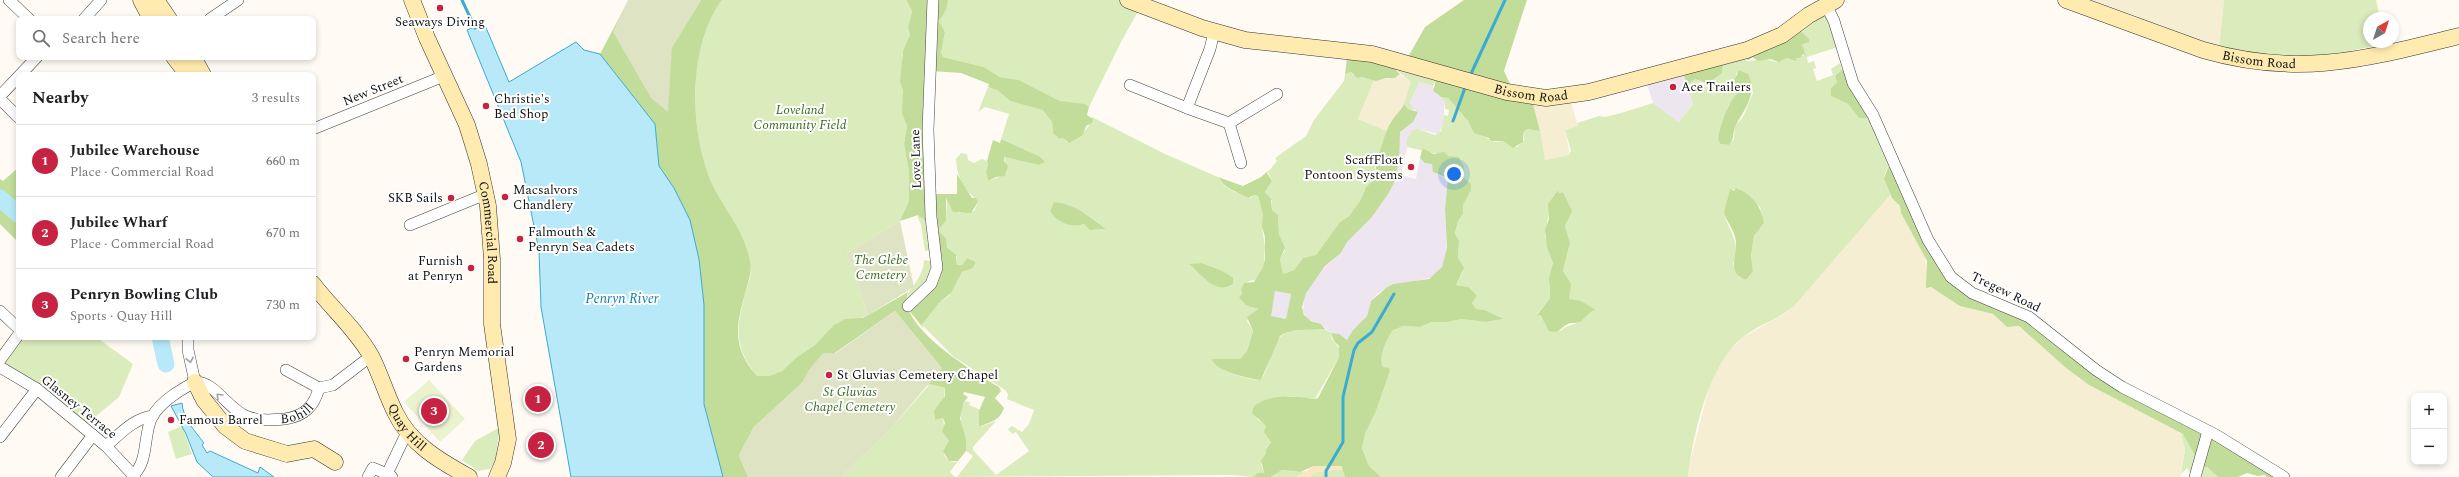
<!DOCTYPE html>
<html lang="en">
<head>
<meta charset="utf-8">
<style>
  :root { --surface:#fff; --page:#f2f2f2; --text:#202124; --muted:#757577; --line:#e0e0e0; --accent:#c62342 }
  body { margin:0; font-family:Spectral,serif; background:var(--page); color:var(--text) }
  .controls { position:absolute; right:12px; bottom:12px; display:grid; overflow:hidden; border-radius:8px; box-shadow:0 2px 6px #0003 }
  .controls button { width:36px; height:36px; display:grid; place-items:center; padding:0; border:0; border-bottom:1px solid var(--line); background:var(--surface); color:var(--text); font:20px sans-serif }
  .compass { position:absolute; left:2363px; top:12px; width:36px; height:36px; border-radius:50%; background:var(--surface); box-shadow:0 2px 6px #0003; rotate:39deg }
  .you { position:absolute; left:1454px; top:174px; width:14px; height:14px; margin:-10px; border:3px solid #fff; border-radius:50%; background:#1a73e8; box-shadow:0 0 0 6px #1a73e833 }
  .badge { display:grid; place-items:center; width:26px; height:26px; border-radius:50%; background:var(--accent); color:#fff; font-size:13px; font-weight:700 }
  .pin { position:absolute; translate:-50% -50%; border:2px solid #fff; box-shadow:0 1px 4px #0006 }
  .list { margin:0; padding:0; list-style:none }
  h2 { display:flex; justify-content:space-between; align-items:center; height:52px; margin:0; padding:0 16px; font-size:17px }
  h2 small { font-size:13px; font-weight:400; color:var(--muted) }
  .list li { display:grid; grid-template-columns:26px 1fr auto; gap:12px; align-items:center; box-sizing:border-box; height:72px; padding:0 16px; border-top:1px solid var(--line) }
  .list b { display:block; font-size:15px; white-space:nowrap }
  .list p { margin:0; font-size:13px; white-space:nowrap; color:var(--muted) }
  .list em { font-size:13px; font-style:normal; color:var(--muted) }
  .icon { flex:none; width:22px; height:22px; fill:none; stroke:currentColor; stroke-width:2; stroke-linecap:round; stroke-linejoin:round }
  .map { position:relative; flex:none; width:2459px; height:477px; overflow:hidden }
  .search { position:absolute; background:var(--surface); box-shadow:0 2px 6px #0003; left:16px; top:16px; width:300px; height:44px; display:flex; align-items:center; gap:10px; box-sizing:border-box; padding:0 14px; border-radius:8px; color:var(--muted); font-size:15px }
  .panel { position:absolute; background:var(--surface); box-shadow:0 2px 6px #0003; left:16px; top:72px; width:300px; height:268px; border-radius:8px }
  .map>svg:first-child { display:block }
</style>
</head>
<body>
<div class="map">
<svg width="2459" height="477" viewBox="0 0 2459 477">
  <rect width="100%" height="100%" fill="#fffbf4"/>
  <!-- industrial -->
  <g fill="#ede5ef">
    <polygon points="1682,68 1693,104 1679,122 1653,103 1645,78"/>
    <polygon points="1419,82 1433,86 1435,93 1445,101 1443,125 1438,134 1418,129 1410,134 1401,175 1416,179 1420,158 1432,164 1437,174 1448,178 1445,209 1447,256 1442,267 1433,277 1386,288 1377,294 1371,301 1367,316 1353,330 1347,340 1331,333 1321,324 1307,319 1303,311 1304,299 1308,287 1326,266 1341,253 1347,242 1372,217 1394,183 1399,162 1399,136 1402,129 1411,124 1416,117 1416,111 1411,107 1410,103"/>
    <polygon points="1275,291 1291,294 1286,319 1270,316"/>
  </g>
  <!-- farmland -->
  <g fill="#f6eed3">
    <polygon points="2091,0 2224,0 2219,48 2150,21"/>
    <polygon points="1400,74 1411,82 1411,87 1403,108 1390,122 1387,131 1358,119 1374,80 1398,77"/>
    <polygon points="1569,96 1578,126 1565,130 1570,155 1545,160 1531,97"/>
    <polygon points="1891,194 1892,198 1900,206 1901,213 1925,257 1928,275 1926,281 1929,287 1936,289 1960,306 1993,314 2007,327 2019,326 2066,368 2089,385 2181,433 2185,450 2180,477 1688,477 1690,462 1710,383 1722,358 1743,337 1786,313 1796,304"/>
  </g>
  <!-- green -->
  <g fill="#dbecbc" fill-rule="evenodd">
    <path d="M722,0H906L912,11L908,27L910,35L902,55L903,67L900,82L903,91V117L907,126L904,144L909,171V201L900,221L847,253L868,315L857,320L839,322L815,345L797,357L782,371L769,376H757C733,347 736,326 746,291C748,284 752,275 750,268C742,231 722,208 708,175C693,139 691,67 704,31C708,20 714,10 722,0Z"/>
    <polygon points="948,0 1127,0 1141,6 1121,42 1089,107 1060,101 1019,80 1000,77 984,67 943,57 941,53 945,32 939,21"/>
    <path d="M2224,0H2376L2380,18H2369V42L2386,43C2347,53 2305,59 2264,56C2249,54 2234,50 2219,48Z"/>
    <path d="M1826,5L1841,46L1807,57L1808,63L1814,61L1816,68L1813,69L1817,81L1833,75L1831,69L1840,63L1842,70L1835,76L1837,82L1831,88V96L1848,104L1859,118H1871L1891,160L1884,176L1891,194L1796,304C1781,319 1759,324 1742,338C1708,365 1693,435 1688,477H1381L1369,466L1362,448L1365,434L1376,411L1390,371C1388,370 1383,368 1382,366C1377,358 1388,338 1392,331L1403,326L1420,327L1432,322H1448L1461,319L1486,322L1504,319L1485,310L1476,309L1472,303L1477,296L1469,287L1456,285L1463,271L1458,258L1459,241L1455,233L1458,221L1463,214V205L1471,187L1463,177L1464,166L1461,159L1407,147V139L1413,130L1418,129L1435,135L1441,131L1444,115L1448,116L1449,110L1445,109V101L1439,96L1448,98L1468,121L1473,130L1494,142L1503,141L1509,145L1517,147L1524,140L1523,133L1527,129L1540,131L1545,160L1569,155L1571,151L1565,130L1578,126L1577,123L1599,116L1605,117L1621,113L1653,103L1679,122L1693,104L1687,85L1695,79L1704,84L1710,83L1717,74L1722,73L1723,64L1743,58L1747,61L1766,59L1776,62L1787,58L1795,61L1794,58L1805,55L1802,44L1806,37L1799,29ZM1738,72L1749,78L1753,93L1743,117L1735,126L1734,139L1729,145L1720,144L1718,139L1728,106L1739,92L1736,74ZM1739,189L1760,207L1764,223L1754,236L1751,256L1753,271L1746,280L1739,277L1733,264C1742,241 1728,232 1724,212L1730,190ZM1558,190L1559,193L1563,192C1569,203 1569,214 1565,226L1570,243L1563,271L1569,281V299L1595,309C1587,312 1586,317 1580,321C1573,326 1568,324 1560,331L1537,314L1550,298L1549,285L1553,263L1545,236L1551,200Z"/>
    <polygon points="1392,66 1436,80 1433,86 1419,82 1410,103 1414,110 1408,109 1404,104 1411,82"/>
    <path d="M1351,72L1353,75L1374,80L1358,119L1387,131C1386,143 1371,167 1375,179L1364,191L1360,201L1349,216L1339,223L1316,255L1303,258L1294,270L1283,274L1280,259L1285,250L1279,234L1278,215L1272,210V201L1265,192L1272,181L1268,172L1277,161L1275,158L1306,136L1314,120L1344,81L1345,74Z"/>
    <path d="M988,87L997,90L1010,101L1044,110L1052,122L1053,133L1059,139L1063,138L1067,142C1077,140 1092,127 1092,117L1165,154L1218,177C1224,189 1237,193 1250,198L1255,195L1258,196L1264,216L1262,227L1265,247L1264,265L1256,280L1249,281L1241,290L1242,294L1241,298L1258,310L1251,314L1247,321L1253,331L1247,351L1240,359H1212C1219,373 1246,379 1261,380C1266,373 1269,362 1271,353C1281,323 1300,332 1325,329L1331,333L1332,339L1340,349L1339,357L1315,399L1290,396L1258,403L1257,419L1267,426L1265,430L1271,442L1266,448V454L1261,464L1264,473H1257L1253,477L1232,475L957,477L973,456L966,451C967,430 955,424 965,401L970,402L969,405L981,410L979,427L996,421L973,447V450L996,475L1029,451L1016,432L1012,434L1008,429L1012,426L1022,432L1029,424L1034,410L1007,399L1008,394L1005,390L954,357L922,325L939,303L949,296L962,272L974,267L976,262L967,258L962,265H957V257L946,245V238L938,230L946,221L947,197L950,207L959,213L974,211L978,202C966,189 957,181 956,159L961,153L967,154L968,160L974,163L982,159L987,161L988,165L986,171L988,181L1004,175L1007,172L1004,157L1039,165L1043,163L1037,155L1001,139L1009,114L985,107L978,112ZM1054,202C1073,204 1092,216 1105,229L1092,230L1084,224C1071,229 1056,222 1050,211ZM1202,263L1226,273L1231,286C1212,291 1203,276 1190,265Z"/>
    <path d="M917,215C930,217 931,238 934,250L925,251L921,225Z"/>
    <path d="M924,260L936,262V273L905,303C907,287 923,281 924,260Z"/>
    <polygon points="19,337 96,337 133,364 119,397 83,427 0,367"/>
    <path d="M930,384L945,388C944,391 945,395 944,398C940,407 933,409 935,420L943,418L945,434L949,441L944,454C947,461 952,463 958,461L950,472L955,477H841L892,427Z"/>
    <polygon points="182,426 192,454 176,459 168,432"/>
    <polygon points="500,427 495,463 489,469 478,471 462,460 475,441"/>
    <polygon points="2181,433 2184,435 2202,468 2207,467 2218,477 2193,477 2187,468 2181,474 2185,450"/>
    <polygon points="1342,469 1345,477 1308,477 1316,472"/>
    <polygon points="1282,470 1297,472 1306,471 1297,477 1271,477"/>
  </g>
  <!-- forest -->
  <g fill="#c2dd9a" fill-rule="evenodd">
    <path d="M701,0H722C687,45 689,136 713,186C725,210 746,234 750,262C752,273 748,283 745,294C735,327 733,349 757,376H769L782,371L797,357L815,345L834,325L845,319L863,318L908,292C895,325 975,373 999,387L1001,391L995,398L1004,408C999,422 991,421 979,427V411L985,397L964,392L963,394L968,397L964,402L960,418L966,439V451L958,461H949L943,451L949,441L942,431L945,423L943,418L935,420L934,411L945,396V388L930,384L927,386L941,367L895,311L809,371L803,382L754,427L739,455L748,477H723L704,404V305L699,259L674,188L659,166L655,124L600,54L628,1L672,47Z"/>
    <polygon points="906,0 932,0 927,222 918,215 900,221 909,201 909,171 904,144 907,126 902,114 903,91 900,82 903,51 910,35 908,27 912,11"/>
    <polygon points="933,0 948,0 946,10 939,21 945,32 941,53 943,57 984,67 1000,77 1019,80 1060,101 1085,104 1089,107 1087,115 1093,119 1092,123 1086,126 1083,135 1069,143 1063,138 1059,139 1053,133 1052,122 1043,110 1010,101 997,90 988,87 989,84 961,73 931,71"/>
    <polygon points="1464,0 1527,0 1504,71 1512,88 1408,57 1425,27"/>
    <polygon points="1799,29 1809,39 1809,42 1802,44 1806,56 1803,54 1800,58 1795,58 1797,60 1795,61 1787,58 1779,62 1770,59 1758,61 1752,57 1749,60 1743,58"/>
    <polygon points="1348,51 1392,66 1400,74 1395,78 1386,78 1376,81 1362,77 1357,78 1351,72 1345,74"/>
    <polygon points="1723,64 1722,73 1707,84 1695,79 1687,85 1682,68"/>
    <polygon points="1844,68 1869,118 1859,118 1848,104 1831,96 1831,88 1837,82 1835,76"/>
    <path d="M1739,70L1748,74C1758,94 1745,108 1736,125C1732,133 1735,138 1729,145L1720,144L1718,139C1721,125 1727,102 1739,92L1734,81Z"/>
    <polygon points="1436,80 1531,97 1540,131 1527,129 1523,133 1523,142 1513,148 1503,141 1491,141 1489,138 1474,133 1468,121 1448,98 1441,97 1433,91"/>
    <path d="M1404,104L1408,109L1418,112L1413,122L1400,132L1399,162L1394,183L1388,194L1372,217L1347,242L1341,253L1325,266L1306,293L1302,307L1304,315L1311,321L1321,324L1325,329C1310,331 1293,327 1280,336L1261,380C1249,379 1214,371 1212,359H1240L1247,351L1253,331L1247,317L1258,309L1246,305L1239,297L1242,294L1241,290L1244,283L1254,282L1263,267L1265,259V237L1262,227L1263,214L1258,196L1255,195L1248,198C1237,192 1224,188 1218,177L1243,186L1261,177L1269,170L1267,173L1272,181L1265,192L1271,199L1272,210L1278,215L1279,234L1285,248L1280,259L1283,274L1294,270L1303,258L1316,255L1339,223L1349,216L1360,201L1366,187L1375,179C1373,172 1386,128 1391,122C1395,115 1401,111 1404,104ZM1275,291L1291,294L1286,319L1271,316Z"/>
    <polygon points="1001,139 1039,156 1045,162 1039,165 1004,157 1004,161 1008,166 1005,176 996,177 988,181 986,171 988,165 987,161 993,140 1000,143"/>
    <path d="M1424,149L1434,154L1444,152L1448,156L1459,157L1464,166L1463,177L1471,184V190L1463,205V214L1458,221L1455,233L1459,241L1458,258L1464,268L1456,285L1469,287L1477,296L1472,303L1476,309L1485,310L1504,319L1486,322L1461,319L1448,322H1432L1420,327L1403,326L1392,331C1387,340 1377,358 1383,367L1389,368L1390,371L1376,411L1365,434L1362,448L1369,466L1381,477H1345L1341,466H1314L1300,472L1282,470L1271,477H1253L1257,473H1264L1261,460L1266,454V449L1271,442L1264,432L1266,426L1252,413L1254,406C1270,393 1297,396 1315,399L1318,398L1339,357V346L1334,341L1331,333L1339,334L1347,340L1353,330L1367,316L1371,301L1386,288L1393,284L1429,279L1442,267L1447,248L1445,209L1448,178L1433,172L1432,164L1425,163L1420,158L1422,150Z"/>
    <polygon points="1891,160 1950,277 2005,306 2094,369 2283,477 2266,477 2265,475 2258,476 2247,473 2238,477 2218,477 2207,467 2202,468 2183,434 2089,385 2066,368 2019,326 2007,327 1993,314 1960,306 1931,287 1926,288 1927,261 1901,213 1900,206 1892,198 1884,178"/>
    <polygon points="19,167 19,243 0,224 0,179 3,181"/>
    <polygon points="957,174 972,198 976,198 978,202 971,213 953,212 946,198 946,221 938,230 946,238 947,247 956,255 957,265 962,265 967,258 976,262 973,268 962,272 951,293 939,303 922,325 924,329 908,309 932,285 931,194 957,194"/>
    <path d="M1736,188C1752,194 1762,207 1764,223L1754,236L1751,256L1753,271L1746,280C1724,272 1740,254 1735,237C1733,228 1726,221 1724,212L1730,189L1734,191Z"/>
    <path d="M1558,190L1559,193L1563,192L1572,211L1565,226L1570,243L1563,271L1571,284L1569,299L1581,301L1596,310C1588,312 1587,316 1581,321C1577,324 1572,322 1568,324C1560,328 1559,334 1549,331L1541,316L1537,315L1550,298L1549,278L1553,263L1547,247L1545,230L1549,219L1548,204Z"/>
    <path d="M1054,202C1076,204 1090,217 1106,229L1090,230L1084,224C1071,229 1056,222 1050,211Z"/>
    <path d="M1202,263C1213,268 1224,270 1233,278V284C1216,296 1201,274 1189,264Z"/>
  </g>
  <!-- sand -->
  <polygon fill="#fce6bf" points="1314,466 1341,466 1343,469 1316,472 1308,477 1297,477"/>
  <!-- cemetery -->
  <g fill="#dde3c3">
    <polygon points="628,0 701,0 672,47 668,112 651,98 613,32"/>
    <polygon points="900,221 914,287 868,315 847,253"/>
    <polygon points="895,311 942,368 892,427 841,477 748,477 739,455 754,427 803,382 808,371 823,353 836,353"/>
  </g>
  <!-- pitch -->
  <polygon fill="#ebf2ce" points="429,380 465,419 440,442 404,402"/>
  <!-- water -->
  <g fill="#b7e9f8" stroke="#3cabd1">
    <polygon points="484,23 509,82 576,42 584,50 600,54 655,124 659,166 674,188 690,220 699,259 704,305 704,404 723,477 571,477 541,307 539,251 521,162 467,30"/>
    <path d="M182,403C183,419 195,431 204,443L202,445L207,453L210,451L258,473L260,467L274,477H213L197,462L186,434L171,406Z"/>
  </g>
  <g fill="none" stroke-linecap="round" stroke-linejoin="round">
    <!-- stream -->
    <g stroke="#3cabd1" stroke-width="3">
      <polyline points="462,0 475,28"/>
      <polyline points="1470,76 1505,0"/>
      <polyline points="1453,121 1466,85"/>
      <polyline points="1326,477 1326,471 1343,442 1343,397 1354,350 1358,343 1372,332 1394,294"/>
    </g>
    <!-- river -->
    <g stroke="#b7e9f8" stroke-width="17">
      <polyline points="0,198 19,215"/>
      <polyline points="160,337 166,364"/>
    </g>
    <defs>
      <g id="street">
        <polyline points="9,0 29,19"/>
        <polyline points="1826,5 1834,21 1853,83 1873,115 1928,240 1951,277 1972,293 2029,317 2096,370 2122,387 2216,435 2284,477"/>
        <polyline points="84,19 101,0"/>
        <polyline points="210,19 238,0"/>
        <polyline points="1214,32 1210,49 1187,108 1229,123 1277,94"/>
        <polyline points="1130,85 1187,108"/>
        <polyline points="0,96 37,57"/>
        <polyline points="0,99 19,118"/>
        <polyline points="1229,123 1241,163"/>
        <polyline points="313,129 444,76"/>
        <polyline points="410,225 486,194"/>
        <polyline points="908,306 931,284 937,268 931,217 928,130 933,0"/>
        <polyline points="0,311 19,329"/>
        <polyline points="188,337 188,350 195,382"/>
        <polyline points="0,360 19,334"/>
        <polyline points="0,367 37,389 106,446 135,477"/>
        <polyline points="286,370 319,388"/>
        <path id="s1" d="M195,382C215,381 228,410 248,417C260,421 272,420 285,419C304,416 314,407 319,388"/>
        <polyline points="319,388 333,385 371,356"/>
        <polyline points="0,437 37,389"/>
        <path d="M106,446C120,434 134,418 153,416"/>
        <path d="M133,475C149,462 143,434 152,417C161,401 180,390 195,382"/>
        <polyline points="61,477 93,435"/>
        <polyline points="368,477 373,468 387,474"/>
        <polyline points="392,477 387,474 407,432"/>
        <polyline points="2195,477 2208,431"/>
      </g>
      <g id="secondary">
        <polyline points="141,0 151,19"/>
        <polyline points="156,0 169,19"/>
        <path id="s2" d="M412,0L427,38L467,125L479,164L488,206L492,259V324L508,439L503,463L497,477"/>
        <path id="s3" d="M1128,0L1202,28L1245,40L1372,54L1507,92L1546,98L1589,92L1747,50L1782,35L1809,15L1836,0"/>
        <path id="s4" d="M2066,0L2203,50C2300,78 2365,59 2459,36"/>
        <polyline points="174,57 188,75"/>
        <polyline points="193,57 203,75"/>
        <path id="s5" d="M313,284C331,308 356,329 371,356C380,373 386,394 395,412C410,444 440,461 469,477"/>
        <polyline points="195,382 204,400 225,426 245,441 287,454 314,449 335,462"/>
      </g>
    </defs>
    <!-- street casing -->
    <use href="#street" stroke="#444" stroke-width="12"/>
    <!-- secondary casing -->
    <use href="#secondary" stroke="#333" stroke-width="17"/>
    <!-- street -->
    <use href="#street" stroke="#fff" stroke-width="11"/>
    <!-- secondary -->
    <use href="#secondary" stroke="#ffebaf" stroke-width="16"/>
  </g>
  <!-- one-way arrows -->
  <defs><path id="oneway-chevron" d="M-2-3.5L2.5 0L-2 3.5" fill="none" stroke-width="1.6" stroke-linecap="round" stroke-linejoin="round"/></defs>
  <g stroke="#a0a0a0">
    <use href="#oneway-chevron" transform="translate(190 360) rotate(78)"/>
    <use href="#oneway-chevron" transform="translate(219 396) rotate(-134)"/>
  </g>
  <!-- markers -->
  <g fill="#c62342" stroke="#fff" stroke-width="1.5">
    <circle cx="440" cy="8" r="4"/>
    <circle cx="1673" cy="87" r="4"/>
    <circle cx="486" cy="106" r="4"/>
    <circle cx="1411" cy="167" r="4"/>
    <circle cx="505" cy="197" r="4"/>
    <circle cx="451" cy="198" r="4"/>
    <circle cx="520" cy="239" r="4"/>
    <circle cx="471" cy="268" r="4"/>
    <circle cx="406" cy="359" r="4"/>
    <circle cx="829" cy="375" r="4"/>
    <circle cx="171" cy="420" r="4"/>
  </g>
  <g text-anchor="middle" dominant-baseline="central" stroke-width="4" stroke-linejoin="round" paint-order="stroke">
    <!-- poi labels -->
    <g font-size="13" fill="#111" stroke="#fff" text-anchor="start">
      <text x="440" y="22" text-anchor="middle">Seaways Diving</text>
      <text x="1681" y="87">Ace Trailers</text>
      <text x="494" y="99">Christie's<tspan x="494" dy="15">Bed Shop</tspan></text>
      <text x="1403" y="160" text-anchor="end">ScaffFloat<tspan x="1403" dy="15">Pontoon Systems</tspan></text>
      <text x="513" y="190">Macsalvors<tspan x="513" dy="15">Chandlery</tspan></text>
      <text x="443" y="198" text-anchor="end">SKB Sails</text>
      <text x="528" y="232">Falmouth &amp;<tspan x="528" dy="15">Penryn Sea Cadets</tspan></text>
      <text x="463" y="261" text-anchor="end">Furnish<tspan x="463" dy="15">at Penryn</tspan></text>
      <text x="414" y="352">Penryn Memorial<tspan x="414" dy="15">Gardens</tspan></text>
      <text x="837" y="375">St Gluvias Cemetery Chapel</text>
      <text x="179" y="420">Famous Barrel</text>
    </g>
    <!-- street labels -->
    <g font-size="13" fill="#111" stroke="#fff">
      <text stroke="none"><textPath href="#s4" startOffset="203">Bissom Road</textPath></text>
      <text transform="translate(373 90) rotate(-22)">New Street</text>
      <text stroke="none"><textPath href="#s3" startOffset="416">Bissom Road</textPath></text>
      <text transform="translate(916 159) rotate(-92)">Love Lane</text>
      <text stroke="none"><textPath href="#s2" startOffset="247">Commercial Road</textPath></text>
      <text transform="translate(2006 292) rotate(26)">Tregew Road</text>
      <text transform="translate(79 407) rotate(39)">Glasney Terrace</text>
      <text stroke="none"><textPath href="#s1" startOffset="115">Bohill</textPath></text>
      <text stroke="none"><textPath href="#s5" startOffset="173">Quay Hill</textPath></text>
    </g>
    <!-- park labels -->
    <g font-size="13" font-style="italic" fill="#396c1e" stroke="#fff">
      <text x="800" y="110">Loveland<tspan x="800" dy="15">Community Field</tspan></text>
      <text x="881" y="260">The Glebe<tspan x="881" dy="15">Cemetery</tspan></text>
      <text x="850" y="392">St Gluvias<tspan x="850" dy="15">Chapel Cemetery</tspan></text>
    </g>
    <!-- water labels -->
    <g font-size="14" font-style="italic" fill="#147da8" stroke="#fff">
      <text x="622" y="298">Penryn River</text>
    </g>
  </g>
</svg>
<div class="controls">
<button>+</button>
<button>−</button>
</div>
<svg class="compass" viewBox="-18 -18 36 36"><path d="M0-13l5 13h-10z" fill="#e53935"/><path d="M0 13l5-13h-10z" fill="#757577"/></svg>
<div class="you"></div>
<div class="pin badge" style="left:538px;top:399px">1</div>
<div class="pin badge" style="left:541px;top:445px">2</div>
<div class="pin badge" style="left:434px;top:411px">3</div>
<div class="search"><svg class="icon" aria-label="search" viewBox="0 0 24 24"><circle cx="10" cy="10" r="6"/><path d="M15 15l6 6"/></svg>Search here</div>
<section class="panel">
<h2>Nearby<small>3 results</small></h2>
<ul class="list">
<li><span class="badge">1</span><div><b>Jubilee Warehouse</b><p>Place · Commercial Road</p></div><em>660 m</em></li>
<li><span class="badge">2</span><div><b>Jubilee Wharf</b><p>Place · Commercial Road</p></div><em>670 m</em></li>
<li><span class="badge">3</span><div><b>Penryn Bowling Club</b><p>Sports · Quay Hill</p></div><em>730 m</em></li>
</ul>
</section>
</div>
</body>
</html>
